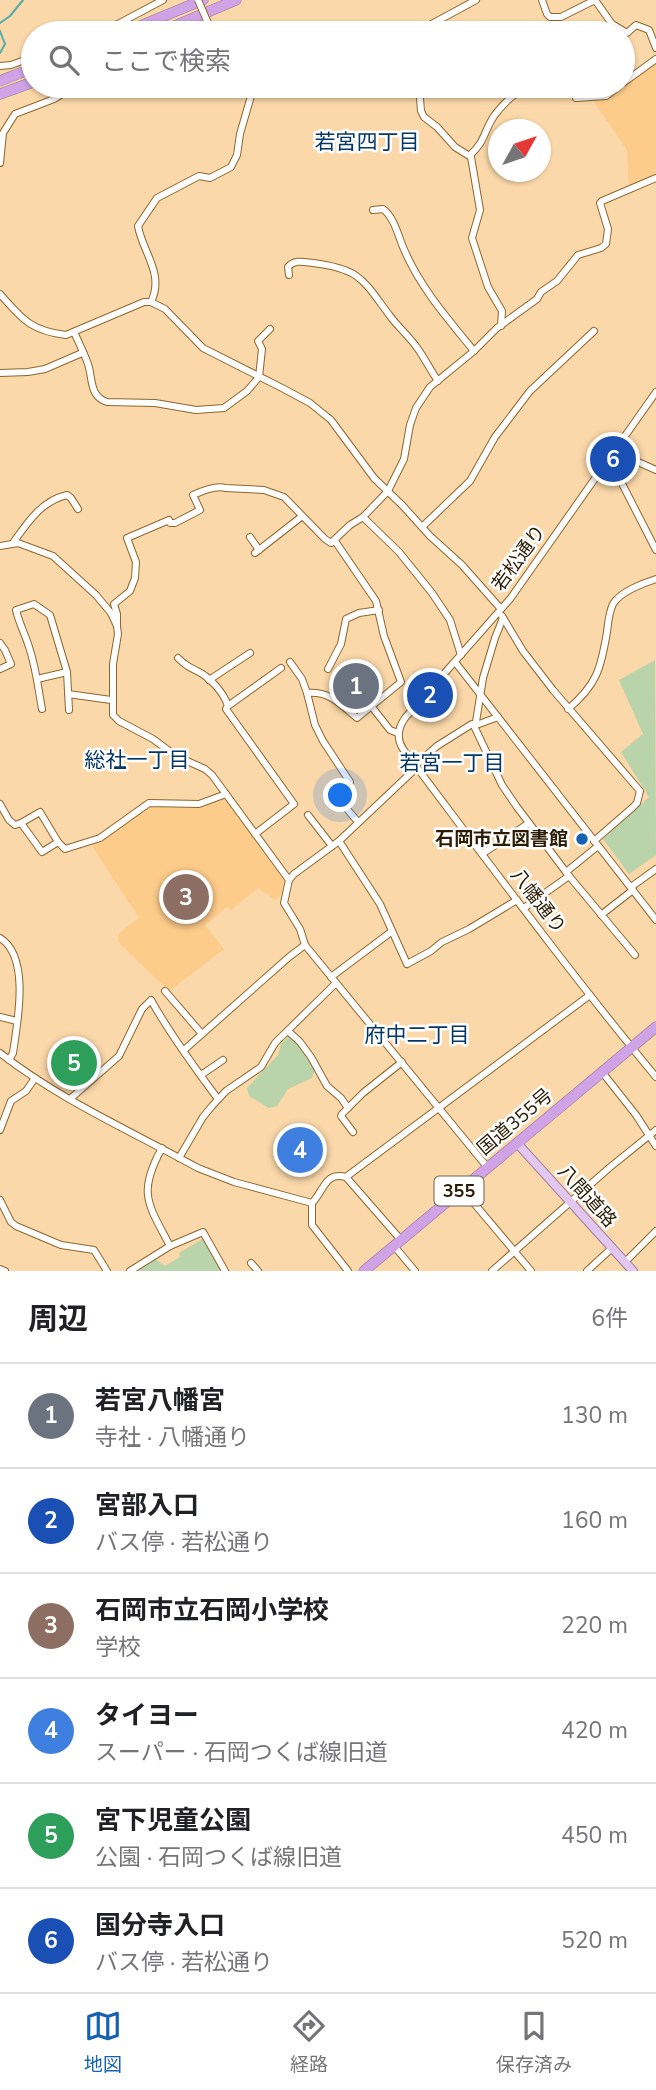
<!DOCTYPE html>
<html lang="ja">
<head>
<meta charset="utf-8">
<style>
  :root { --surface:#fff; --page:#f2f2f2; --text:#202124; --muted:#757577; --line:#e0e0e0; --accent:#1662b2 }
  body { margin:0; font-family:"Nunito Sans","Noto Sans JP",sans-serif; background:var(--page); color:var(--text) }
  .compass { position:absolute; left:488px; top:119px; width:63px; height:63px; border-radius:50%; background:var(--surface); box-shadow:0 2px 5px #0004; rotate:50deg }
  .you { position:absolute; left:341px; top:796px; width:24px; height:24px; margin:-18px; border:5px solid #fff; border-radius:50%; background:#1a73e8; box-shadow:0 0 0 10px #1a73e833 }
  .badge { display:grid; place-items:center; width:46px; height:46px; border-radius:50%; background:var(--accent); color:#fff; font-size:23px; font-weight:700 }
  .pin { position:absolute; translate:-50% -50%; border:4px solid #fff; box-shadow:0 2px 7px #0006 }
  .list { margin:0; padding:0; list-style:none }
  h2 { display:flex; justify-content:space-between; align-items:center; height:91px; margin:0; padding:0 28px; font-size:30px }
  h2 small { font-size:23px; font-weight:400; color:var(--muted) }
  .list li { display:grid; grid-template-columns:46px 1fr auto; gap:21px; align-items:center; box-sizing:border-box; height:105px; padding:0 28px; border-top:2px solid var(--line) }
  .list b { display:block; font-size:26px; white-space:nowrap }
  .list p { margin:0; font-size:23px; white-space:nowrap; color:var(--muted) }
  .list em { font-size:23px; font-style:normal; color:var(--muted) }
  .icon { flex:none; width:38px; height:38px; fill:none; stroke:currentColor; stroke-width:2; stroke-linecap:round; stroke-linejoin:round }
  .map { position:relative; flex:none; width:656px; height:1271px; overflow:hidden }
  .search { position:absolute; background:var(--surface); box-shadow:0 2px 5px #0004; left:21px; right:21px; top:21px; height:77px; display:flex; align-items:center; gap:18px; box-sizing:border-box; padding:0 24px; border-radius:38px; color:var(--muted); font-size:26px }
  .sheet { height:721px; background:var(--surface) }
  nav { display:flex; justify-content:space-around; align-items:center; box-sizing:border-box; height:98px; border-top:2px solid var(--line); background:var(--surface); font-size:19px; color:var(--muted) }
  nav a { display:grid; justify-items:center; gap:4px }
  nav .on { color:var(--accent) }
  .map>svg:first-child { display:block }
</style>
</head>
<body>
<div class="map">
<svg width="656" height="1271" viewBox="0 0 656 1271">
  <rect width="100%" height="100%" fill="#fbd8a9"/>
  <!-- built -->
  <g fill="#fdcb8a">
    <polygon points="656,63 656,176 629,187 627,150 595,103 595,101 608,99 637,75"/>
    <polygon points="224,798 284,881 281,895 275,900 258,888 231,910 227,907 205,925 224,949 169,991 118,942 119,933 139,918 92,846 151,807 200,808"/>
  </g>
  <!-- green -->
  <g fill="#b9d3aa">
    <polygon points="655,660 656,855 629,874 603,839 649,797 621,752 643,734 619,680"/>
    <polygon points="290,1035 305,1052 315,1069 312,1078 288,1089 277,1106 269,1108 249,1096 247,1088 278,1055 281,1044"/>
    <path d="M79,1047C88,1051 91,1056 90,1066L70,1077L64,1082L53,1074L60,1060Z"/>
    <polygon points="206,1237 224,1271 133,1271 154,1258 165,1266 180,1257 179,1253"/>
  </g>
  <g fill="none" stroke-linecap="round" stroke-linejoin="round">
    <!-- stream -->
    <g stroke="#55acaa" stroke-width="2">
      <polyline points="0,23 10,16 23,0"/>
      <polyline points="0,31 5,44 0,53"/>
    </g>
    <defs>
      <g id="minor">
        <polyline points="542,0 547,14 550,17 561,17 595,0 612,24 627,33 636,25 649,30 656,48"/>
        <polyline points="86,33 118,24 163,0"/>
        <polyline points="213,33 224,33"/>
        <polyline points="401,33 428,26 476,0"/>
        <polyline points="0,66 11,65 33,57"/>
        <polyline points="623,83 656,59"/>
        <polyline points="419,86 421,111 424,117 437,127 455,147 471,157 480,210 472,238 488,287 502,311 501,326"/>
        <polyline points="576,98 606,96 619,86"/>
        <path d="M470,155C485,142 484,131 494,116C503,104 514,93 528,86"/>
        <polyline points="0,163 3,133 15,114 54,99 75,86"/>
        <path d="M373,210L383,209C394,217 398,235 403,247C419,286 447,318 474,351"/>
        <path d="M289,275L288,267C295,259 304,262 313,263C361,269 363,280 390,316C398,327 410,337 418,349C425,359 431,371 438,381"/>
        <path d="M0,294C22,319 31,331 66,335L144,302H151L165,309L203,348L284,389L310,403L331,420L374,478L403,506L430,536L462,565L501,609"/>
        <path d="M151,302C165,274 142,251 138,226L157,198L199,176L210,178L231,167L237,155L240,134L251,96V86"/>
        <path d="M74,332C79,343 84,353 88,364C93,379 89,396 107,402L155,403L196,410L224,408L247,391L259,377L262,349L258,341L270,329"/>
        <polyline points="0,373 28,372 45,369 82,353"/>
        <path d="M656,392L510,599L405,718C398,728 396,738 403,749C486,859 568,971 656,1077"/>
        <polyline points="618,447 638,462 656,470"/>
        <polyline points="608,461 614,468 656,550"/>
        <polyline points="363,517 399,552 432,593 450,620 461,655"/>
        <polyline points="422,527 470,481 495,437 530,391 594,331"/>
        <polyline points="250,537 259,550"/>
        <path d="M13,543C27,523 41,501 67,495L71,498L78,509"/>
        <polyline points="0,546 18,543 53,556 96,595 111,613 117,626 118,634 113,664 113,715 119,721 153,739 176,756 205,769 212,775 289,880"/>
        <polyline points="255,553 301,517"/>
        <polyline points="502,616 523,651 553,690 640,791 637,803 632,808 594,841"/>
        <polyline points="503,618 495,638 483,678 475,728 502,785 517,807 569,876 635,955"/>
        <path d="M117,626V614L114,604L130,591L135,578L136,562L127,538L169,520L170,523H175L200,510L193,495C202,491 216,485 225,488L264,490L284,497L325,539L331,543L350,525L363,517L388,491L404,459L410,425L416,408L430,387L474,351L497,328L537,299L541,292L557,281L578,255L601,248L606,244L608,229L600,203L602,201L656,178"/>
        <polyline points="0,643 5,650 11,664 0,669"/>
        <path d="M178,658C185,665 189,667 197,671C210,677 224,693 228,706L226,709L294,804L255,834"/>
        <path d="M290,662L302,679L307,693C330,691 340,704 357,718L401,682L384,636L376,601L335,541"/>
        <polyline points="455,662 656,920"/>
        <polyline points="328,669 341,644 346,619 359,613 379,610"/>
        <polyline points="37,679 67,672"/>
        <polyline points="209,680 250,653"/>
        <polyline points="307,693 315,725 323,741 350,782 337,796"/>
        <polyline points="68,694 111,700"/>
        <polyline points="228,706 281,668"/>
        <polyline points="372,707 390,730 398,733"/>
        <path d="M42,709C38,688 36,667 29,647C25,634 19,623 16,610L34,604L50,615L67,672L69,710"/>
        <path d="M568,709C597,685 601,668 607,632C608,623 609,612 613,604C620,592 643,583 656,579"/>
        <polyline points="331,786 341,802 358,822"/>
        <polyline points="0,804 9,820 15,825 21,823 40,812 58,842 65,849 100,838 149,803 199,804 226,794"/>
        <polyline points="308,815 332,846"/>
        <polyline points="21,823 42,852 58,842"/>
        <polyline points="339,841 380,904 407,964 431,951 442,942 469,929 517,900"/>
        <polyline points="482,854 529,823"/>
        <polyline points="566,872 598,846"/>
        <polyline points="631,887 656,869"/>
        <polyline points="524,908 569,876"/>
        <polyline points="601,915 633,890"/>
        <path d="M0,938C31,957 17,1024 13,1053L9,1060"/>
        <polyline points="331,977 391,932"/>
        <polyline points="165,991 202,1034"/>
        <polyline points="0,1017 17,1021"/>
        <polyline points="288,1031 300,1042 311,1057 327,1086 341,1098 348,1108"/>
        <polyline points="184,1050 289,957 305,945"/>
        <path d="M0,1053C60,1100 131,1131 198,1168L234,1182L312,1203C324,1191 325,1171 346,1177L401,1240"/>
        <polyline points="602,1072 636,1115 656,1146"/>
        <polyline points="201,1075 223,1060"/>
        <path d="M70,1099L119,1056L142,1009L151,1000C170,1034 194,1067 218,1099"/>
        <polyline points="0,1130 11,1101 26,1091 35,1078"/>
        <polyline points="353,1132 341,1116 342,1114 363,1093 402,1062"/>
        <path d="M162,1148C137,1193 148,1204 170,1246"/>
        <polyline points="179,1158 203,1117 212,1106 226,1091 261,1067 275,1043 335,984"/>
        <polyline points="488,1168 305,945 300,929 284,903 289,880 294,874 339,841 412,772 418,763 437,746 472,724 479,724 498,717"/>
        <polyline points="346,1177 590,995"/>
        <polyline points="462,1189 531,1271"/>
        <polyline points="0,1200 11,1222 16,1226 61,1245 94,1250 107,1271"/>
        <polyline points="312,1203 312,1225 348,1271"/>
        <polyline points="394,1246 415,1271"/>
        <polyline points="625,1262 656,1231"/>
        <polyline points="251,1263 258,1271"/>
        <polyline points="0,1269 5,1271"/>
        <polyline points="130,1271 170,1246 203,1232 225,1271"/>
        <polyline points="492,1271 609,1168 656,1130"/>
        <polyline points="587,1271 612,1248"/>
      </g>
      <polyline id="major" points="517,1143 633,1271"/>
      <g id="highway">
        <polyline points="123,33 203,0"/>
        <polyline points="158,33 236,0"/>
        <polyline points="0,81 33,68"/>
        <polyline points="0,94 33,82"/>
        <polyline points="364,1271 656,1027"/>
      </g>
    </defs>
    <!-- minor casing -->
    <use href="#minor" stroke="#8e662d" stroke-width="8"/>
    <!-- major casing -->
    <use href="#major" stroke="#967497" stroke-width="10"/>
    <!-- highway casing -->
    <use href="#highway" stroke="#967497" stroke-width="11"/>
    <!-- minor -->
    <use href="#minor" stroke="#fff" stroke-width="6"/>
    <!-- major -->
    <use href="#major" stroke="#e2c8f0" stroke-width="8"/>
    <!-- highway -->
    <use href="#highway" stroke="#cfa3e6" stroke-width="10"/>
    <defs>
      <polyline id="minor-bridge" points="198,0 211,30"/>
    </defs>
    <!-- minor-bridge casing -->
    <use href="#minor-bridge" stroke="#8e662d" stroke-width="8" stroke-linecap="butt"/>
    <!-- minor-bridge -->
    <use href="#minor-bridge" stroke="#fff" stroke-width="6"/>
  </g>
  <!-- markers -->
  <circle fill="#1662b2" stroke="#fff" stroke-width="2.5" cx="582" cy="839" r="7"/>
  <g text-anchor="middle" dominant-baseline="central" stroke-width="5" stroke-linejoin="round" paint-order="stroke">
    <!-- shield labels -->
    <rect fill="#fff" stroke="#6b604f" stroke-width="2" x="434.5" y="1176.5" width="49" height="29" rx="5"/>
    <g font-size="18" font-weight="bold" fill="#2c1c04">
      <text x="459" y="1191">355</text>
    </g>
    <!-- street labels -->
    <g font-size="19" fill="#2c1c04" stroke="#fff">
      <text transform="translate(519 558) rotate(-54)">若松通り</text>
      <text transform="translate(538 901) rotate(52)">八幡通り</text>
      <text transform="translate(515 1122) rotate(-40)">国道355号</text>
      <text transform="translate(587 1196) rotate(48)">八間道路</text>
    </g>
    <!-- poi labels -->
    <g font-size="19" font-weight="bold" fill="#2c1c04" stroke="#fff" text-anchor="end">
      <text x="568" y="839">石岡市立図書館</text>
    </g>
    <!-- neighbourhood labels -->
    <g font-size="21" fill="#053668" stroke="#fff">
      <text x="367" y="142">若宮四丁目</text>
      <text x="137" y="760">総社一丁目</text>
      <text x="452" y="763">若宮一丁目</text>
      <text x="417" y="1035">府中二丁目</text>
    </g>
  </g>
</svg>
<svg class="compass" viewBox="-18 -18 36 36"><path d="M0-13l5 13h-10z" fill="#e53935"/><path d="M0 13l5-13h-10z" fill="#757577"/></svg>
<div class="you"></div>
<div class="pin badge" style="left:356px;top:686px;background:#6b7280">1</div>
<div class="pin badge" style="left:430px;top:695px;background:#1a4fb4">2</div>
<div class="pin badge" style="left:186px;top:897px;background:#8d6e63">3</div>
<div class="pin badge" style="left:300px;top:1150px;background:#3f7fe0">4</div>
<div class="pin badge" style="left:74px;top:1063px;background:#2e9e5b">5</div>
<div class="pin badge" style="left:613px;top:459px;background:#1a4fb4">6</div>
<div class="search"><svg class="icon" aria-label="search" viewBox="0 0 24 24"><circle cx="10" cy="10" r="6"/><path d="M15 15l6 6"/></svg>ここで検索</div>
</div>
<section class="sheet">
<h2>周辺<small>6件</small></h2>
<ul class="list">
<li><span class="badge" style="background:#6b7280">1</span><div><b>若宮八幡宮</b><p>寺社 · 八幡通り</p></div><em>130 m</em></li>
<li><span class="badge" style="background:#1a4fb4">2</span><div><b>宮部入口</b><p>バス停 · 若松通り</p></div><em>160 m</em></li>
<li><span class="badge" style="background:#8d6e63">3</span><div><b>石岡市立石岡小学校</b><p>学校</p></div><em>220 m</em></li>
<li><span class="badge" style="background:#3f7fe0">4</span><div><b>タイヨー</b><p>スーパー · 石岡つくば線旧道</p></div><em>420 m</em></li>
<li><span class="badge" style="background:#2e9e5b">5</span><div><b>宮下児童公園</b><p>公園 · 石岡つくば線旧道</p></div><em>450 m</em></li>
<li><span class="badge" style="background:#1a4fb4">6</span><div><b>国分寺入口</b><p>バス停 · 若松通り</p></div><em>520 m</em></li>
</ul>
</section>
<nav>
<a class="on"><svg class="icon" aria-label="map" viewBox="0 0 24 24"><path d="M3 6l6-2 6 2 6-2v14l-6 2-6-2-6 2zM9 4v14M15 6v14"/></svg>地図</a>
<a><svg class="icon" aria-label="directions" viewBox="0 0 24 24"><path d="M12 3l9 9-9 9-9-9zM9 14v-3h6M13 9l2 2-2 2"/></svg>経路</a>
<a><svg class="icon" aria-label="saved" viewBox="0 0 24 24"><path d="M7 4h10v16l-5-4-5 4z"/></svg>保存済み</a>
</nav>
</body>
</html>
